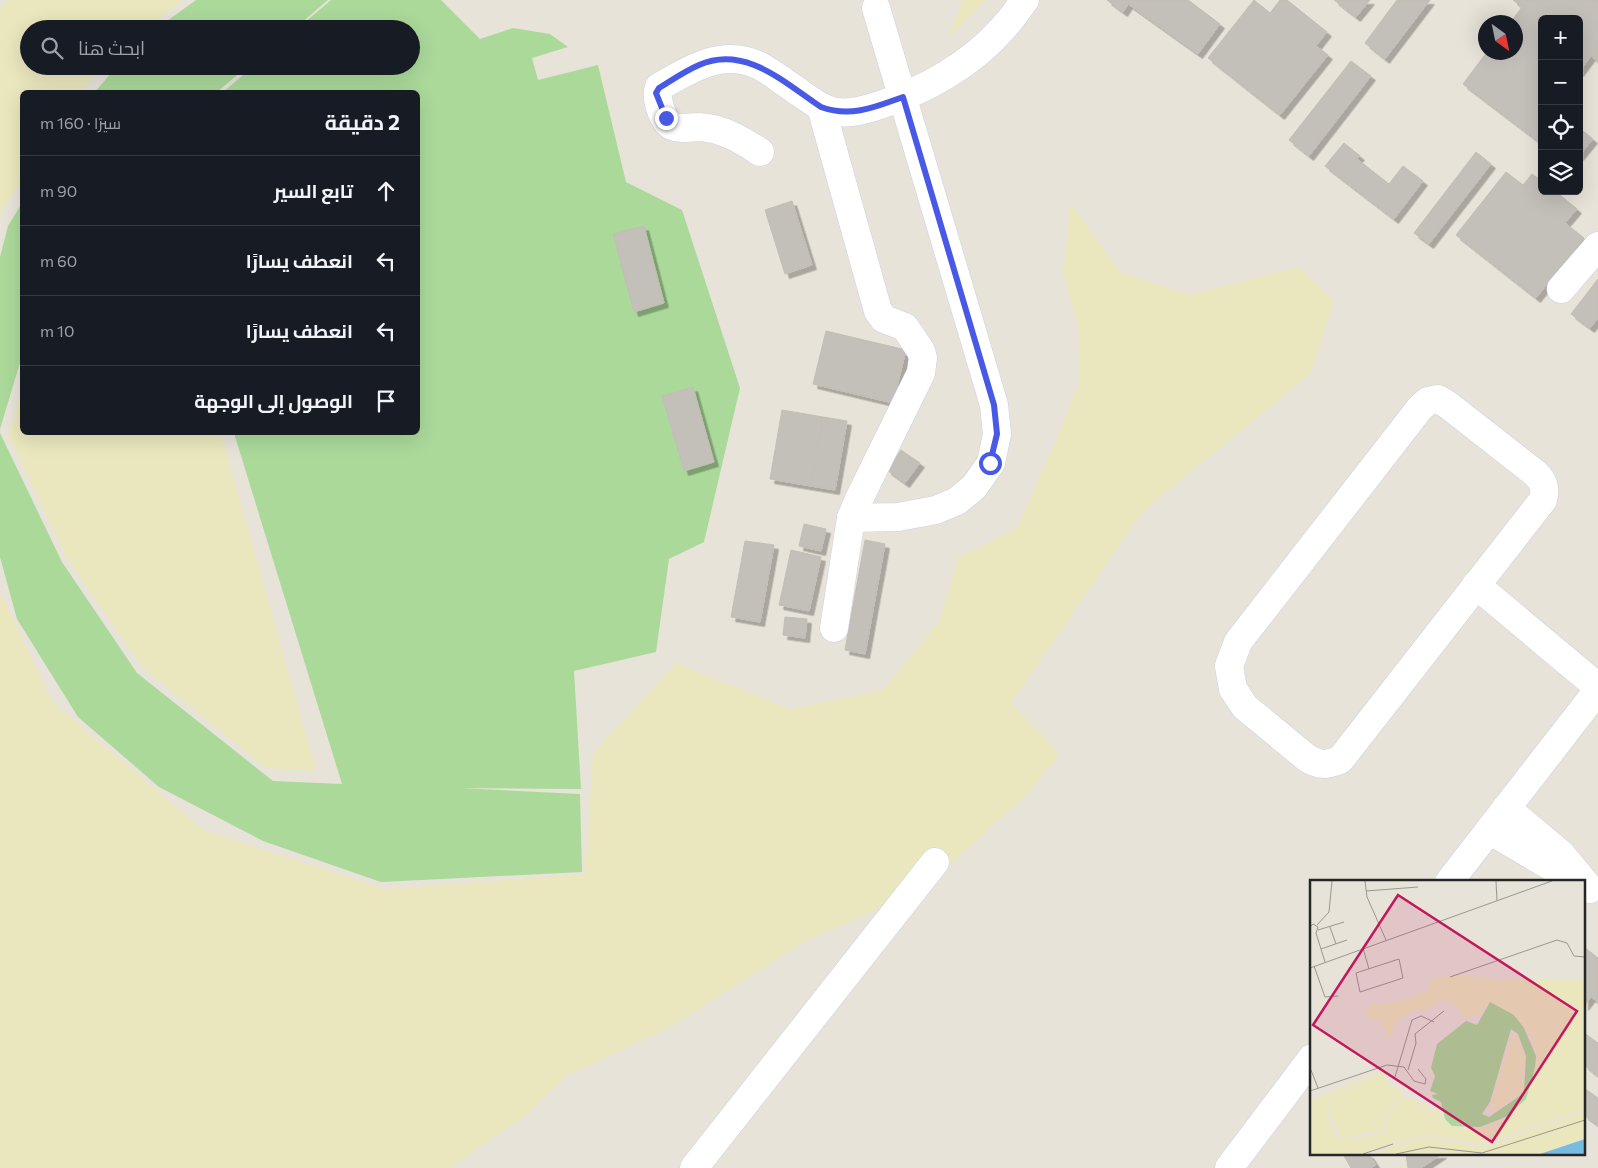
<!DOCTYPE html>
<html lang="ar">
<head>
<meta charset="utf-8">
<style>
  :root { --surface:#171b24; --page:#242831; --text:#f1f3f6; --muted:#9ea1a6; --line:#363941 }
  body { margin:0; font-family:Commissioner,Cairo,sans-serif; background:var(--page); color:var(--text); direction:rtl }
  .controls { position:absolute; right:15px; top:15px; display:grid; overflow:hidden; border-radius:8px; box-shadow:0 5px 20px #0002 }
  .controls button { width:45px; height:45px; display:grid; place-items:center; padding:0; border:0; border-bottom:1px solid var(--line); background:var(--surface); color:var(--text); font:25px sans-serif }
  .compass { position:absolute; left:1478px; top:15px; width:45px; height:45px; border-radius:50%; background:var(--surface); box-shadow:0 5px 20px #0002; rotate:147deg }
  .stop { position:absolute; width:15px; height:15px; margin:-11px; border:4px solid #4859e6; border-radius:50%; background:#fff }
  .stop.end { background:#4859e6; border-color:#fff; box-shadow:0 1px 5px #0008 }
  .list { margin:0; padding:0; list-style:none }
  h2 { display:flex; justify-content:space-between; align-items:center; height:65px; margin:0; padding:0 20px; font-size:21px }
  h2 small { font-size:16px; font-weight:400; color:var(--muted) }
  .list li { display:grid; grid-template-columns:32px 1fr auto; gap:15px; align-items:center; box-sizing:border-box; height:70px; padding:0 20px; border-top:1px solid var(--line) }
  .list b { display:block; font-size:19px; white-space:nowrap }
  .list em { font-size:16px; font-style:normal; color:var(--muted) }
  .icon { flex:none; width:28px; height:28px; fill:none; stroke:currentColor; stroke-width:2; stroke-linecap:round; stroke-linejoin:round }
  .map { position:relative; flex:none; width:1598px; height:1168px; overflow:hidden; direction:ltr }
  .search { position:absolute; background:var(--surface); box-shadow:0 5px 20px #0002; left:20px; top:20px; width:400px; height:55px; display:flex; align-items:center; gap:12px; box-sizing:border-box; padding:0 18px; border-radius:28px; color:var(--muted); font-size:19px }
  .panel { position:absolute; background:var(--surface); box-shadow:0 5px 20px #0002; left:20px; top:90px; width:400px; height:345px; border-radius:8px; direction:rtl }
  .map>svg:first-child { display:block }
</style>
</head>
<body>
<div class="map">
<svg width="1598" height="1168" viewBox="0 0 1598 1168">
  <defs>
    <filter id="shadow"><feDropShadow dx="4.5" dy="4.5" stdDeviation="0" flood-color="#0004"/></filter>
  </defs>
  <rect width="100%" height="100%" fill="#e8e3d9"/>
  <!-- green -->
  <g fill="#abd99a">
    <polygon points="196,0 328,0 294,29 156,29"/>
    <polygon points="331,0 441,0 480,39 513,28 550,34 568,47 532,58 538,80 598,65 626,182 682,210 740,388 704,542 669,559 656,652 574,671 581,789 460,788 580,794 582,872 381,882 263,841 159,787 78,717 17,619 0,557 0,433 62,562 137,673 273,781 342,784 234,433 418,432 418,92 223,92 254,66 411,66 411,29 297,29"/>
    <polygon points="117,66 248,66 217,92 95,92"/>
    <polygon points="22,203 22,356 0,429 0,257 8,226"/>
  </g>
  <!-- sand -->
  <g fill="#eae7be">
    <polygon points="7,0 183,0 145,29 29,29 29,66 100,66 82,92 22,92 22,180 2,210 0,219 0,10"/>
    <polygon points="963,0 986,0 949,37"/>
    <polygon points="1071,203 1120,272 1189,295 1299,267 1334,300 1311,373 1142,512 1011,703 1060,754 1025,796 924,888 804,942 668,1028 566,1076 525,1116 449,1168 0,1168 0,592 53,703 205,831 386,889 585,874 593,753 676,663 791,709 883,690 939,622 958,558 1017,528 1054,445 1080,381 1078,326 1063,272"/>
    <polygon points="22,387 22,432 221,433 316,771 266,768 143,668 68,560 8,436"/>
  </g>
  <!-- building -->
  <g fill="#c3bfb9" stroke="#c2beb3" filter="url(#shadow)">
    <polygon points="1107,0 1131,0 1123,12"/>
    <polygon points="1131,0 1188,0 1220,24 1198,54 1128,4"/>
    <polygon points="1254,0 1270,13 1280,0 1287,0 1327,32 1316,46 1328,55 1280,115 1208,58"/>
    <polygon points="1334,0 1370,0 1356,17"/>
    <polygon points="1397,0 1430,0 1385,59 1365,43"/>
    <polygon points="1513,0 1598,0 1598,62 1591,56 1579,72 1579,19 1542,19 1542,144 1463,84 1487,52 1516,52 1516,22 1511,22 1522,7"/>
    <polygon points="1351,61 1371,76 1309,156 1289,140"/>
    <polygon points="1579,128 1593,139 1579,156"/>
    <polygon points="1344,143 1360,156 1357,159 1389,184 1403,166 1423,181 1394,219 1325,166"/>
    <polygon points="1476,152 1491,164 1429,244 1414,233"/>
    <polygon points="1506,172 1523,185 1532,174 1542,181 1542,191 1555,191 1577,209 1565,223 1584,238 1536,298 1456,235"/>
    <polygon points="792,201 812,265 785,274 765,210"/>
    <polygon points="644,226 664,303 634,312 613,234"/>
    <polygon points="1598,279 1598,318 1590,328 1571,314"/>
    <polygon points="826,331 906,350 893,403 813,384"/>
    <polygon points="693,387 714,462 684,471 662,396"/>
    <polygon points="782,410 823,417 811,486 770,479"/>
    <polygon points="823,417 847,421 835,490 811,486"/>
    <polygon points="901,450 920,463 905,483 887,470"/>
    <polygon points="804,524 826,529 821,551 799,546"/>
    <polygon points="865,540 885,544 865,654 845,650"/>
    <polygon points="745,541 774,545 760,622 731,617"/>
    <polygon points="791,550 821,557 809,611 779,605"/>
    <polygon points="785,617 807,619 805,638 783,635"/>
    <polygon points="1584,947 1598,958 1598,1002 1591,997 1584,1006"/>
    <polygon points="1584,1033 1598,1043 1598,1076 1584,1065"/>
    <polygon points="1584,1088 1598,1098 1598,1125 1584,1115"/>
    <polygon points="1343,1154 1369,1154 1376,1165 1371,1168 1351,1168"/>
    <polygon points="1406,1154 1442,1154 1421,1168 1408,1168"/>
  </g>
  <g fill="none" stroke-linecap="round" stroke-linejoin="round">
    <defs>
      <g id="minor">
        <polyline points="821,107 878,311 884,319 905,327 921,351 923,358 921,373 859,499 851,518 834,628"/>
        <path d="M760,152C742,140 722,128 699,127C690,127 681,130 672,126C662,121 655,97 659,87C689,70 721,48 758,65C770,71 781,80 793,88C805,96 817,107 832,111C847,115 865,110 880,105C926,90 972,64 1004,27C1012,19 1018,9 1025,0"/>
        <polyline points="1561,289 1598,246"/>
        <path d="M1438,399L1448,405L1535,473C1544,482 1546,488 1543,500L1340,760C1326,765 1321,766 1307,758L1245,707L1233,689L1229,666L1238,642L1420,408L1428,401Z"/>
        <polyline points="851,518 898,517 936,510 957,501 974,487 991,463 997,434 994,405 876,8"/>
        <polyline points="1476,585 1598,687"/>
        <polyline points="1506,808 1561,854 1590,889"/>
        <polyline points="1489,830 1572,879"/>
        <polyline points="1449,882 1598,690"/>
        <polyline points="694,1168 935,862"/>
        <polyline points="1229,1168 1312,1058"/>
      </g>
    </defs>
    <!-- minor casing -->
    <use href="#minor" stroke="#cfd0de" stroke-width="29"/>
    <!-- minor -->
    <use href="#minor" stroke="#fff" stroke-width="28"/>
  </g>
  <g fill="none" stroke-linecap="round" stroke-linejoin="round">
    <!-- route -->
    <path stroke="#4859e6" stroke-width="6" d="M666,118L656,93L659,88C672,80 685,71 699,65C745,44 786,84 821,107C851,118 875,107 903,97L994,405L997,434L990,463"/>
  </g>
  <!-- overview -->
  <g transform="translate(1310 880)">
    <rect width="275" height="275" fill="#e8e3d9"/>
    <path d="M180,122L204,135L214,148L226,176L225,191L216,219L198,236L170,247L142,246L135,239L131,222L123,218L122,215L128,214L120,211L125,196L121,188L127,164L156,141L167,145ZM201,149L208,154L216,176L214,213L179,237L172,234L180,222Z" fill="#abd99a" fill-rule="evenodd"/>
    <path d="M143,95L197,100L275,99V229L172,264L116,254L52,274H2L0,221L71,190L79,188L23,217L17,224L21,248L26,257L45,259L77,250L74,238L86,228L85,220L117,231L129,229L132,240L143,247L158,249L175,247L197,238L217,219L227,179L220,154L203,134L180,121L170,134L155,138L145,125L133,120L115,130L107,129L89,140L77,161L76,150L70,142L56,137L55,131L63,124L92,121L120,109L118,100ZM203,152L208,156L215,176L213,212L181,234V223ZM77,191L75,204L92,211L91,217L120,225L117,229L97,225L83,217L84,227L72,237L74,248L35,258L28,255L18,225L25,217ZM275,231V259L230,274H63L115,256L172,267Z" fill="#eae7be"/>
    <path d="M275,259V274H230Z" fill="#76bce0"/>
    <path fill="none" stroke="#9a9791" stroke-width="1" d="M55,1L57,17L76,60M186,1L187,21M56,11L108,7M7,45L19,32L22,1M0,47L3,44L8,47L6,53L15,82M20,47L26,64M8,50L34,42M53,68L59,89M11,69L37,60M89,79L93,98L50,112L46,93ZM4,86L15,117L28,116M0,88L242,1M140,97L247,60L257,63L264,76L275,77M1,190L8,208M98,190L106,163L105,154L134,131M85,197L102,140L111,136L124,142M0,211L77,185L94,187L104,201L115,204L116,199L108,189M53,274L83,264M86,274L119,267L172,273L275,240"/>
    <path fill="#c2185b" fill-opacity="0.15" stroke="#c2185b" stroke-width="2.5" d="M88,15L267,131L182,262L3,145Z"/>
    <rect width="275" height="275" fill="none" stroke="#262626" stroke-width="2.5"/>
  </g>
</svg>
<div class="controls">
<button>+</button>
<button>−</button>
<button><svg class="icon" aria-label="locate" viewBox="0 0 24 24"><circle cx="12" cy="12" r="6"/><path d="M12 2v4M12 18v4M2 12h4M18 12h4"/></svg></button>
<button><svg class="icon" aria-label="layers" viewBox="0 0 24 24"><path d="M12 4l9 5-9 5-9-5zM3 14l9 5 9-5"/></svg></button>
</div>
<svg class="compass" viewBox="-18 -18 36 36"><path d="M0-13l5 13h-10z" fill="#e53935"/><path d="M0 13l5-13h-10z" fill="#9ea1a6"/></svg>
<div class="stop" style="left:990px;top:463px"></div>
<div class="stop end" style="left:666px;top:118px"></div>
<div class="search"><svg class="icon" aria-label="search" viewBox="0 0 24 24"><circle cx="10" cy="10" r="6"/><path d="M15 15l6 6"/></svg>ابحث هنا</div>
<section class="panel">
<h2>2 دقيقة<small>سيرًا · 160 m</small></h2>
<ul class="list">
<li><svg class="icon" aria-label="ahead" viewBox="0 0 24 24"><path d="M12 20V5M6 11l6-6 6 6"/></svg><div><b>تابع السير</b></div><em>90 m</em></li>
<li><svg class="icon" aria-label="left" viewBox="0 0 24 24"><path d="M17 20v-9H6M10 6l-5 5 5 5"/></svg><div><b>انعطف يسارًا</b></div><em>60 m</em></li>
<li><svg class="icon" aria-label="left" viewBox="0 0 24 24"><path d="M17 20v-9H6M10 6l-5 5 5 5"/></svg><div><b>انعطف يسارًا</b></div><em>10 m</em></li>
<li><svg class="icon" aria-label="arrive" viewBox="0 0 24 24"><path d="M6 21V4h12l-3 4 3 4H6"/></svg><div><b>الوصول إلى الوجهة</b></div></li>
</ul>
</section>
</div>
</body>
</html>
